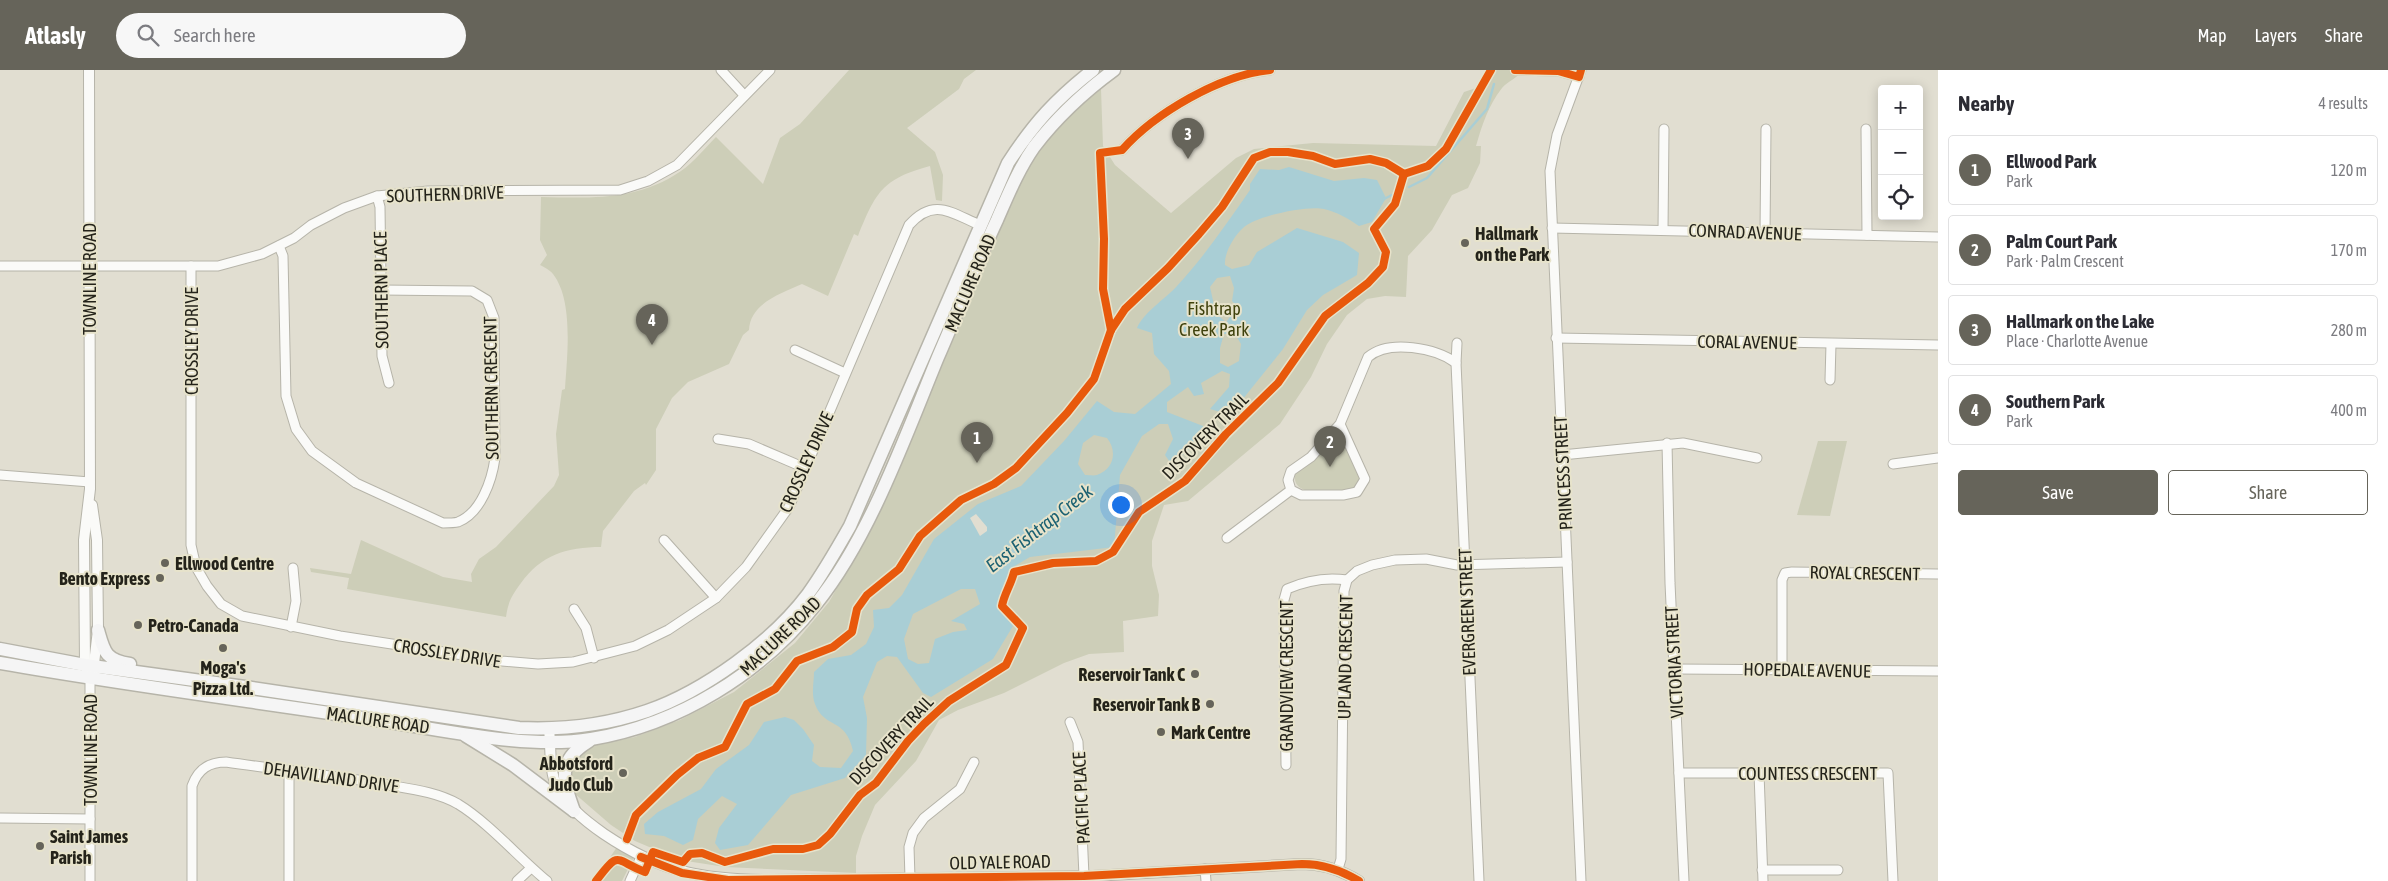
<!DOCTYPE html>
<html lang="en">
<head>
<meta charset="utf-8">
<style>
  :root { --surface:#fff; --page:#f7f7f7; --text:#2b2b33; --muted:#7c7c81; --line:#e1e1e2; --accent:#66645a }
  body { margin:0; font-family:"Asap Condensed",sans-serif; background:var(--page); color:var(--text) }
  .controls { position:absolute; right:15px; top:15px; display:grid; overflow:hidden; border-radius:5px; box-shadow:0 2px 12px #0003 }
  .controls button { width:45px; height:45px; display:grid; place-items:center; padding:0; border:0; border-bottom:1px solid var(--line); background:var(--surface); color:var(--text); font:25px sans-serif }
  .you { position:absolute; left:1120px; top:434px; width:18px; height:18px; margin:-12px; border:4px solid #fff; border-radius:50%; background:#1a73e8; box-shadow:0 0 0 8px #1a73e833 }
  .badge { display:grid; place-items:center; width:32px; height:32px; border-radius:50%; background:var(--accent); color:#fff; font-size:16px; font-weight:700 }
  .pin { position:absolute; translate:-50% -41px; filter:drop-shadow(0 1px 2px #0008) }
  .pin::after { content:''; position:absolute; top:26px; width:18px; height:15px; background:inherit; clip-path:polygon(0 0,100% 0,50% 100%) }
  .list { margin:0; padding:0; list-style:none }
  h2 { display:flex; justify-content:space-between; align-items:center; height:65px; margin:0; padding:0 20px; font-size:21px }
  h2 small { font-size:16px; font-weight:400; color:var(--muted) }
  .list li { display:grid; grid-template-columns:32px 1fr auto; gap:15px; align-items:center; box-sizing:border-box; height:70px; margin:0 10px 10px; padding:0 10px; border:1px solid var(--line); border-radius:5px }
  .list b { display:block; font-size:19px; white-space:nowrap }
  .list p { margin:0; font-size:16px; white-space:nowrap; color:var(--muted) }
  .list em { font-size:16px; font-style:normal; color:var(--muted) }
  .actions { display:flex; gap:10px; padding:15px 20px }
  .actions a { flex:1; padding:11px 0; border:1px solid var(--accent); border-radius:5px; text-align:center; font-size:18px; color:var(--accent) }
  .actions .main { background:var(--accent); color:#fff }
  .icon { flex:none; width:28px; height:28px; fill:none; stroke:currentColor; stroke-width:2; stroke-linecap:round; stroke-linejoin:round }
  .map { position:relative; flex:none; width:1938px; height:811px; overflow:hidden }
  header { display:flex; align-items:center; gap:30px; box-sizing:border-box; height:70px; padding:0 25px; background:var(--accent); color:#fff }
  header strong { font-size:24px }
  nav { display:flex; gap:28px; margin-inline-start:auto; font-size:18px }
  .search { width:350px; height:45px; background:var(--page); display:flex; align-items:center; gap:12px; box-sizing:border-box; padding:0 18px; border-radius:28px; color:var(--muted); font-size:19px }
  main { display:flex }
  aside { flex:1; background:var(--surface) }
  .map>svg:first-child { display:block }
</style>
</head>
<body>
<header>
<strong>Atlasly</strong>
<div class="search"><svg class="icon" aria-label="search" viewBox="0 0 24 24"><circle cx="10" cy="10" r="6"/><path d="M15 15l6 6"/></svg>Search here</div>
<nav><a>Map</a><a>Layers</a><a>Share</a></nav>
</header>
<main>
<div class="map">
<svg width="1938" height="811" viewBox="0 0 1938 811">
  <rect width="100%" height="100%" fill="#e1ded1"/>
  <!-- green -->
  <g fill="#cdceb8">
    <path d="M849,0H976L964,9L959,19L907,58L935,82L943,105L942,131L936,130L930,96C882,109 876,122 858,166L854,164L828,226L802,214C782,223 750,233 749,260L743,265L729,294L688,312L672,328L656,359V400L646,415L645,413L634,421L603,461L601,477C567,477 541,485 521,513C512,525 508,532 506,547L347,519L349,508L311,502L310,498L351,504L361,470L443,507L472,512L471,504L479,489L496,477L554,416L559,405L556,364L562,320L565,319C567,287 574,231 553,204C550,200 544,197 540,195L547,185L540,170L541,127C590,128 638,131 681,101C694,92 705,78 716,67L763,114L780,68L800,54Z"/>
    <path d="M1490,0H1522C1517,9 1508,11 1502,18C1488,36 1482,55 1476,76H1481L1480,93L1468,118L1452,125L1432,160L1408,186L1406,227L1385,226L1367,229L1347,245L1327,274L1311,307L1280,354L1188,431L1164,435L1152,471V496L1159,525L1158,546L1123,551L1124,582L1089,584L1064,593L1004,623L958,640L939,650L916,691L875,735L862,766L856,786V803L725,797L680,790L635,771L611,755L574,723L569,708L578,684L592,676L635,667L680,650L734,622L795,573L829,532L868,463L1023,106C1047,66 1066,48 1101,19L1103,76L1115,95L1171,143L1236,88L1254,79L1313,73L1436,76L1464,22L1479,17Z"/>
    <path d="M1337,363L1362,410L1354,420C1338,423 1290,430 1295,403L1314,391Z"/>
    <polygon points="1818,371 1847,371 1830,446 1797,445"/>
    <polygon points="617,777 634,787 622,811 594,811"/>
  </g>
  <!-- water -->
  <path fill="#a9ced5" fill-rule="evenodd" d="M1289,97L1334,111L1364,108L1377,110L1386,128L1372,152L1359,156C1349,149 1337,142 1324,139C1308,135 1255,146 1243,158C1234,166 1224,183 1225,195L1232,199L1249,195L1257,182L1297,158L1343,172L1359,183L1357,205L1323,225L1307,240L1283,279L1230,345L1210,339L1229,317L1230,304L1222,301L1201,313L1204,324L1194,326L1188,317L1167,332V342L1203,356L1204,365L1172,395L1165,385L1173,369L1168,354H1159L1142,366L1120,405L1114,477L1030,487L1013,497L1004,513L997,537L1013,556L993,589L931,627L923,623L897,587L887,586L877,592L863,627L867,648L866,685L845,708L791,725L748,775L720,780L715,773L719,758L737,734L722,726L698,749L693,770L683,775L664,766L645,764L644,754L658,742L701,719L716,699L749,675L764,652L785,647L794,650L803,659L814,675L812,691L820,697L841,698L853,681C846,647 824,659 815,634C811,624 814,612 814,602L828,589L851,585L866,574L874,557L873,540L889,538L902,525L934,469L978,434L1021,416L1064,371L1097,331L1114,342L1135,344L1171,314L1169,301L1154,284L1152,263L1137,258C1143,243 1165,229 1177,216C1204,187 1227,153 1250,120V114L1260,99L1279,100ZM1230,206L1234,218L1232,231L1238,237L1226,252L1216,244L1210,217L1217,208ZM1224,264H1235L1241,274L1239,291L1228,297L1220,293V278ZM1094,365L1107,368C1117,380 1115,399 1097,405C1094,406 1088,405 1085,405L1078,394L1083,373ZM961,519H975L980,534L951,551L964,554L967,560L953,562L935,569L929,593L918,594L908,589L904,569L913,544Z"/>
  <!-- pier -->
  <polygon fill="#e1ded1" points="976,444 987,457 987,461 980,466 970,448"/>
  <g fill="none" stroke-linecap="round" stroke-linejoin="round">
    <!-- stream -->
    <g stroke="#a9ced5" stroke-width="2.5">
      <polyline points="1409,117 1427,108 1487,39 1494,14"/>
      <polyline points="1384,129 1392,125"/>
    </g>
    <defs>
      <g id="minor">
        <polyline points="721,0 744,25"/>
        <polyline points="1515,0 1558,1 1579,7"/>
        <polyline points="1866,59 1867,165"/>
        <path d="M1122,80C1155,43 1220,5 1270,0"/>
        <polyline points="377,126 380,137 382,286 389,313"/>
        <polyline points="1552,158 1938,167"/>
        <polyline points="1663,160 1664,59"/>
        <polyline points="1765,163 1766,59"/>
        <path d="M279,176L283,186L286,326L296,359L312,381L356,413L443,453C447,453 454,453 458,452C481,443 492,410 495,388L494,248L487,230L472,221L381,220"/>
        <polyline points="0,196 218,196 262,184 294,168 311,155 344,138 377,126 428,121 620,120 648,111 677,95 770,0"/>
        <path d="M191,196V475L196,497L207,516L221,534L242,546L340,566L502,591L538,594L573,592L635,576L668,560L716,528L746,497L789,437L909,155C934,127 951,143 980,155"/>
        <polyline points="1556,268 1938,275"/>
        <polyline points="1457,273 1456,293 1479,811"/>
        <polyline points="795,280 845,303"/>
        <polyline points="1830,310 1831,274"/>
        <path d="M1340,354L1365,409L1357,422L1343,425H1301L1291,420L1288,410L1291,401L1311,387L1340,354L1368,287C1389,269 1436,278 1456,293"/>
        <polyline points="718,369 749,374 805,398"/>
        <polyline points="1667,373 1670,513 1684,811"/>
        <polyline points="1562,385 1683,373 1757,388"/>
        <polyline points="1893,394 1938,388"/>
        <polyline points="0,405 90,412"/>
        <polyline points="1227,468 1291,420"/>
        <polyline points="664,470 716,528"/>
        <polyline points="574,539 586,558 594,588"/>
        <polyline points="291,557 296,531 293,498"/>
        <polyline points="1675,599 1938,601"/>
        <polyline points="1782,600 1782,510 1785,503 1792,502 1938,504"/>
        <polyline points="1070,652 1078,672 1084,806"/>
        <path d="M1286,695L1284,530L1287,519C1305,511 1327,507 1347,510"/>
        <polyline points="1679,703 1888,703 1893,811"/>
        <polyline points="1759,703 1763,811"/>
        <polyline points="0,748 90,749"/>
        <polyline points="1205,799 1206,811"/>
        <polyline points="1338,799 1341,789 1344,521 1347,510 1357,501 1372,495 1395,490 1426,489 1457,495 1567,492"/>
        <polyline points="1762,800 1838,800"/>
        <polyline points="910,808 909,777 913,763 924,748 960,719 974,692"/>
        <polyline points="90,811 90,608"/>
        <path d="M192,811V716C198,699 209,692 226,692C280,700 334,705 388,715C411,719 437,722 458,734C489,753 518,787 547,811"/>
        <polyline points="289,811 289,700"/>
        <polyline points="517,811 531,798"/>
        <polyline points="630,811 641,787"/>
        <polyline points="1581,811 1550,101 1557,65 1581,0"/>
      </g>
      <g id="tertiary">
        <polyline points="92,435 97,470 98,560 93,602"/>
        <polyline points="87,600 85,595 84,470 90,419 89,0"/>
        <path d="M549,659C551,676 549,697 555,712C565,735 584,750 604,764C662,803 703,810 772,810L1093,806L1302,794C1324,794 1341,800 1359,811"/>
      </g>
      <g id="secondary">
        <path d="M98,560C104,581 105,590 130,594"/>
        <path d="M0,579L85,595L245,617L519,658C562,660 606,655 647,641C704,621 772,572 808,524C824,502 837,479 850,456L1008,93C1034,53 1056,29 1093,0"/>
        <path d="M0,593C125,615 251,631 376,650C441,659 527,680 591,669C678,655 762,603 816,534C870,467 905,367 938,287C958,241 976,195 997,150C1008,125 1018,100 1034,77C1057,47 1084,22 1114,0"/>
        <polyline points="466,666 513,695 574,741"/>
        <path d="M574,741C563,710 556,691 589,671"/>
      </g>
    </defs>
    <!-- minor casing -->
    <use href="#minor" stroke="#b6b4a9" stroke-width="11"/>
    <!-- tertiary casing -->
    <use href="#tertiary" stroke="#b6b4a9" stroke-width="12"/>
    <!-- secondary casing -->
    <use href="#secondary" stroke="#b6b4a9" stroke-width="15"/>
    <!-- minor -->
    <use href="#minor" stroke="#fafaf8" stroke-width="9"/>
    <!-- tertiary -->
    <use href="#tertiary" stroke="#fafaf8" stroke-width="10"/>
    <!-- secondary -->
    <use href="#secondary" stroke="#f5f5f5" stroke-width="12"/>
    <defs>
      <g id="cycleway">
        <polyline points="1515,0 1558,1 1579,7 1581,0"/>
        <polyline points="1404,104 1428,96 1446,79 1491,0"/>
        <path d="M1111,260L1103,219L1104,169L1100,83L1122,80C1155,43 1220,5 1270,0"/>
        <polyline points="627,769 636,745 677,705 698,688 725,677 747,634 775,619 797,591 833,577 852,562 857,539 867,525 899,499 920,466 961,430 994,414 1016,398 1067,343 1094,309 1111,260 1125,239 1168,198 1199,164 1222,137 1254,88 1270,82 1288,82 1313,86 1335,94 1370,89 1386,93 1404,104"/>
        <path d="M641,787L682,803L728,810L1084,806L1302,794C1324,794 1341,800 1359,811"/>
        <path d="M596,811C620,779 614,790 645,802L653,782L683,792L690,784L702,783L725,792L773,779H803L818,775L830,764L860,725L876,713L908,671L924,654L949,631L1006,595L1023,558L1002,536C1004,524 1011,515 1014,502L1053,493L1096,491L1113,482L1139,442L1185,411L1226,364L1278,313L1325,246L1368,213L1383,197L1386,182L1374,159L1395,134L1404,104"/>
      </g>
    </defs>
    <!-- cycleway casing -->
    <use href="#cycleway" stroke="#e7e3cb" stroke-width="11"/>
    <!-- cycleway -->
    <use href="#cycleway" stroke="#e8590c" stroke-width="8"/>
  </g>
  <!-- markers -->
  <g fill="#66645a" stroke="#e7e3cb" stroke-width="2">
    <circle cx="1465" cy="173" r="5"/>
    <circle cx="165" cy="493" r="5"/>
    <circle cx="160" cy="508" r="5"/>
    <circle cx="138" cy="555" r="5"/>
    <circle cx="223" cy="578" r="5"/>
    <circle cx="1195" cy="604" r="5"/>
    <circle cx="1210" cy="634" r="5"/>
    <circle cx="1161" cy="662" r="5"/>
    <circle cx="623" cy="703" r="5"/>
    <circle cx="40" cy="776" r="5"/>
  </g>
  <g text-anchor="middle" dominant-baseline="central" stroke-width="4" stroke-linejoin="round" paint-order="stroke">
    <!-- street labels -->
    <g font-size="18" fill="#24231a" stroke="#e7e3cb">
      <text transform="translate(445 124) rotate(-2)">SOUTHERN DRIVE</text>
      <text transform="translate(1745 162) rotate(2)">CONRAD AVENUE</text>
      <text transform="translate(89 209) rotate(-90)">TOWNLINE ROAD</text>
      <text transform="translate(970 213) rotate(-67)">MACLURE ROAD</text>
      <text transform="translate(381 220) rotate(-91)">SOUTHERN PLACE</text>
      <text transform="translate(191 271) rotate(-90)">CROSSLEY DRIVE</text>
      <text transform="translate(1747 272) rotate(1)">CORAL AVENUE</text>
      <text transform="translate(491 318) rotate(-91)">SOUTHERN CRESCENT</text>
      <text transform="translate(1205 366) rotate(-45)">DISCOVERY TRAIL</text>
      <text transform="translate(806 392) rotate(-66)">CROSSLEY DRIVE</text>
      <text transform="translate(1563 403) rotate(-93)">PRINCESS STREET</text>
      <text transform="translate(1865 503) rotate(1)">ROYAL CRESCENT</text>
      <text transform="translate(1467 542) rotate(-92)">EVERGREEN STREET</text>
      <text transform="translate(780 566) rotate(-44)">MACLURE ROAD</text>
      <text transform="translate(447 583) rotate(9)">CROSSLEY DRIVE</text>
      <text transform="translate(1345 587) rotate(-89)">UPLAND CRESCENT</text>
      <text transform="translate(1674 592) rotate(-93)">VICTORIA STREET</text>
      <text transform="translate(1807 600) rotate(1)">HOPEDALE AVENUE</text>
      <text transform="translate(1286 606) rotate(-90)">GRANDVIEW CRESCENT</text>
      <text transform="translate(378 650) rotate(8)">MACLURE ROAD</text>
      <text transform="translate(891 670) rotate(-47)">DISCOVERY TRAIL</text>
      <text transform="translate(90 680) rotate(-90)">TOWNLINE ROAD</text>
      <text x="1808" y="703">COUNTESS CRESCENT</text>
      <text transform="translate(331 707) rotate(8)">DEHAVILLAND DRIVE</text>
      <text transform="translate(1081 728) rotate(-93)">PACIFIC PLACE</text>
      <text transform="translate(1000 792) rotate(-1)">OLD YALE ROAD</text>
    </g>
    <!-- poi labels -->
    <g font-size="18" font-weight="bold" fill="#24231a" stroke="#e7e3cb" text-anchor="start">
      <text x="1475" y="163">Hallmark<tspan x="1475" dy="21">on the Park</tspan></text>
      <text x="175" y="493">Ellwood Centre</text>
      <text x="150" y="508" text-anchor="end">Bento Express</text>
      <text x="148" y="555">Petro-Canada</text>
      <text x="223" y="597" text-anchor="middle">Moga's<tspan x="223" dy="21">Pizza Ltd.</tspan></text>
      <text x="1185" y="604" text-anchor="end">Reservoir Tank C</text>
      <text x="1200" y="634" text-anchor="end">Reservoir Tank B</text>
      <text x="1171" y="662">Mark Centre</text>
      <text x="613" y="693" text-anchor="end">Abbotsford<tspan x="613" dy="21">Judo Club</tspan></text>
      <text x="50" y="766">Saint James<tspan x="50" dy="21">Parish</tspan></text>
    </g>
    <!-- park labels -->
    <g font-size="18" fill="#3f420d" stroke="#e7e3cb">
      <text x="1214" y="238">Fishtrap<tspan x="1214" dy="21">Creek Park</tspan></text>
    </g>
    <!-- water labels -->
    <g font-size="19" font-style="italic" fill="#1c6172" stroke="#e7e3cb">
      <text transform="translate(1039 458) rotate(-38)">East Fishtrap Creek</text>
    </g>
  </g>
</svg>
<div class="controls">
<button>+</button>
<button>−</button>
<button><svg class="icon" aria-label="locate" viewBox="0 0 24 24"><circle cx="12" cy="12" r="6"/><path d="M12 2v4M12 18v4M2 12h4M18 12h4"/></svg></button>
</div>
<div class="you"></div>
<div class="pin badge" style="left:977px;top:393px">1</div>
<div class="pin badge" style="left:1330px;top:397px">2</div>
<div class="pin badge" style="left:1188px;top:89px">3</div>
<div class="pin badge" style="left:652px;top:275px">4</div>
</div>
<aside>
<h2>Nearby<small>4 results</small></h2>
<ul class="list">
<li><span class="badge">1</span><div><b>Ellwood Park</b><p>Park</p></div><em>120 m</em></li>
<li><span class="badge">2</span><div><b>Palm Court Park</b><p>Park · Palm Crescent</p></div><em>170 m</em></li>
<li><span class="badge">3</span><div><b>Hallmark on the Lake</b><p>Place · Charlotte Avenue</p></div><em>280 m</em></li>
<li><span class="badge">4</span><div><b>Southern Park</b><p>Park</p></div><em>400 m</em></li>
</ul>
<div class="actions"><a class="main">Save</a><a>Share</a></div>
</aside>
</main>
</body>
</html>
